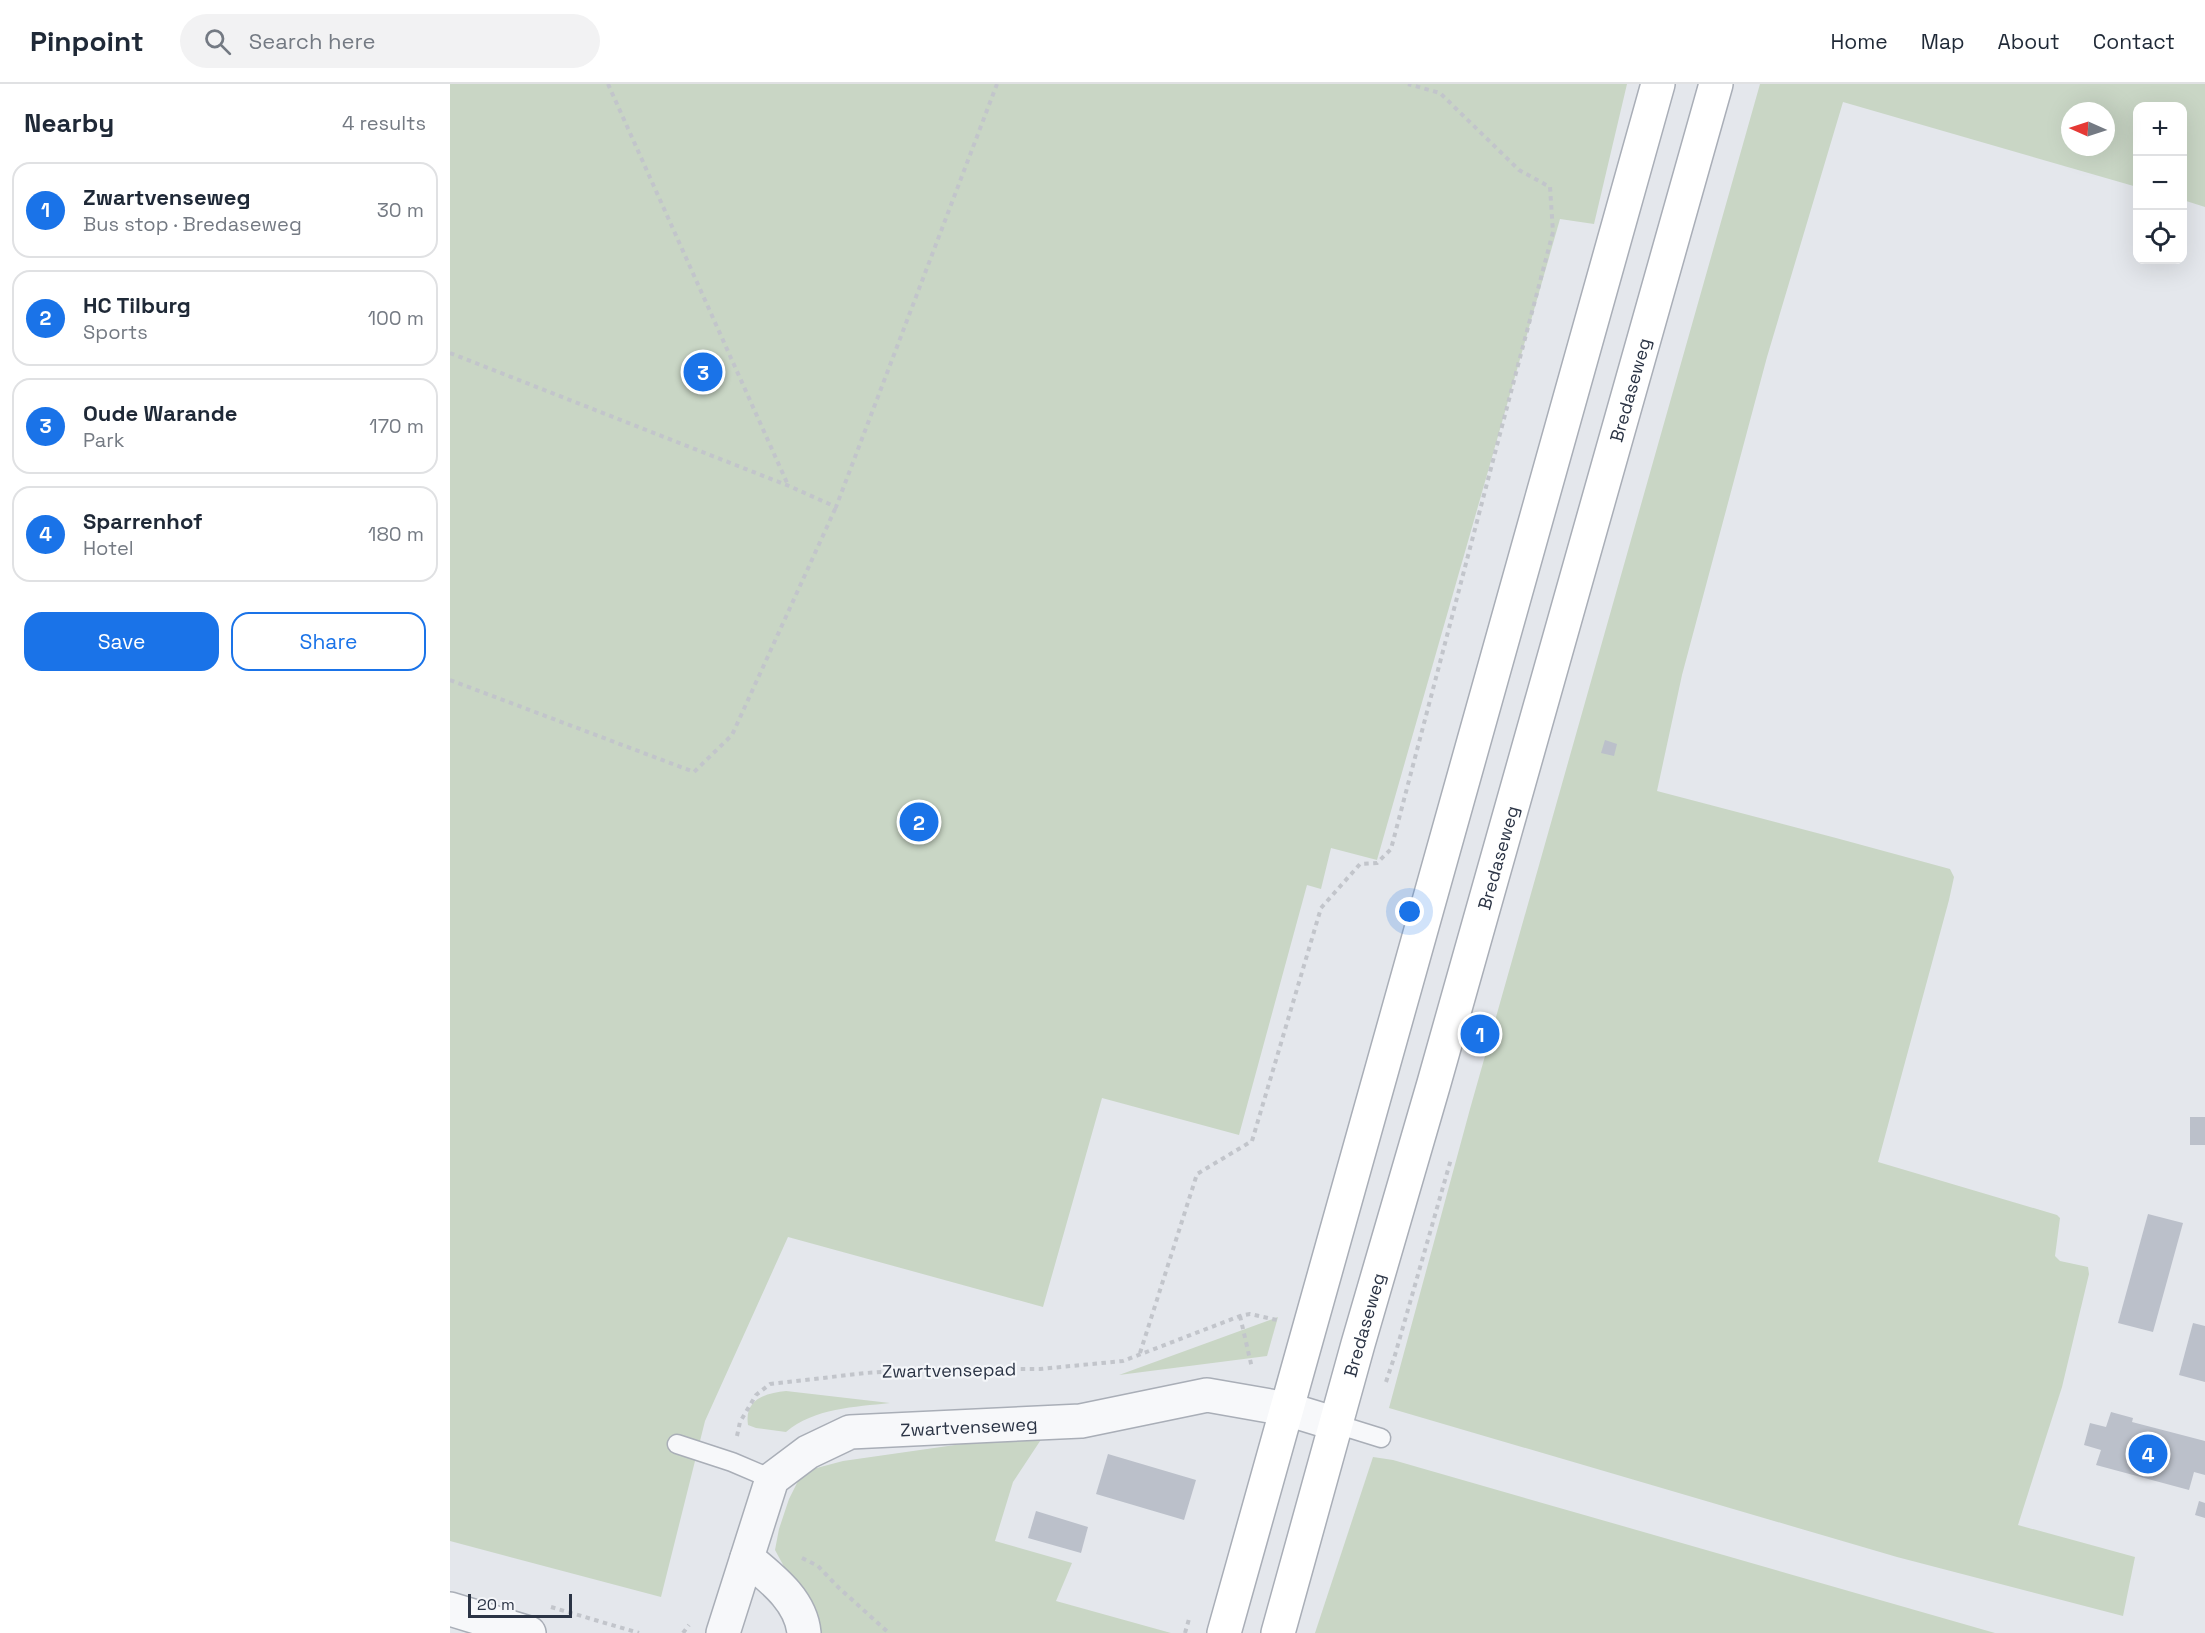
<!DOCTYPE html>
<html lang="en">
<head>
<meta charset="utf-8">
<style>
  :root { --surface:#fff; --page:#f2f2f3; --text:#1f2937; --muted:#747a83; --line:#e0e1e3; --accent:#1a73e8 }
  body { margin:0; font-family:"Space Grotesk",sans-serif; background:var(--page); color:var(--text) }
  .controls { position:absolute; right:18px; top:18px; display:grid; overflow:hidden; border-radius:12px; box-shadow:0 6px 24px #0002 }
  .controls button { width:54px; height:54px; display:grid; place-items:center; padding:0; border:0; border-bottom:2px solid var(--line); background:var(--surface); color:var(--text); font:30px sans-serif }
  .compass { position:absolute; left:1611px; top:18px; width:54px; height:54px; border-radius:50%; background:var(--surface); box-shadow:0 6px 24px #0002; rotate:273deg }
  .scale { position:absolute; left:18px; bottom:15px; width:104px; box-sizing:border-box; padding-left:6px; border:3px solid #2b3445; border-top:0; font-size:16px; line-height:21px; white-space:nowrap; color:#2b3445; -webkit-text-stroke:4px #f4f6f9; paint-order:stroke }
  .you { position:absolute; left:960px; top:828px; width:21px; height:21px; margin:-15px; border:4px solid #fff; border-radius:50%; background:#1a73e8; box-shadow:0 0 0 9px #1a73e833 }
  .badge { display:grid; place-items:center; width:39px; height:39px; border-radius:50%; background:var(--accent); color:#fff; font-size:20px; font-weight:700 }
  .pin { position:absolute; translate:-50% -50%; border:3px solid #fff; box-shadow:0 2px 6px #0006 }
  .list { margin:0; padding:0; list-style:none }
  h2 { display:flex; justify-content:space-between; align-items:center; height:78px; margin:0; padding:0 24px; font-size:26px }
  h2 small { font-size:20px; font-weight:400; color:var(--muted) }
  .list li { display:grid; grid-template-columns:39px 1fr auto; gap:18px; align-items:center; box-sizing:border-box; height:96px; margin:0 12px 12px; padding:0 12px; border:2px solid var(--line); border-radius:18px }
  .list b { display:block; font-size:22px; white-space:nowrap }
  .list p { margin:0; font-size:20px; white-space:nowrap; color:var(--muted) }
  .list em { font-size:20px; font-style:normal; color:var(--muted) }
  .actions { display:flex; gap:12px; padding:18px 24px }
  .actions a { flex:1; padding:14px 0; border:2px solid var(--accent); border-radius:18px; text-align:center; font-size:21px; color:var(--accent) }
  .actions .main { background:var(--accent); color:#fff }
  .icon { flex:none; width:33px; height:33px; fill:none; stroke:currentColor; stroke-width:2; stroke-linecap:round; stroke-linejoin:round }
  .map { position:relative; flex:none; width:1755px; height:1549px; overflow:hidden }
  header { display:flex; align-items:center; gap:36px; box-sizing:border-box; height:84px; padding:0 30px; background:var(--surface); border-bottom:2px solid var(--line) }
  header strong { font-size:28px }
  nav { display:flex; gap:33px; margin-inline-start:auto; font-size:21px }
  .search { width:420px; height:54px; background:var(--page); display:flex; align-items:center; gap:15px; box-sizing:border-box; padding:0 21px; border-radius:33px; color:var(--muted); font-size:22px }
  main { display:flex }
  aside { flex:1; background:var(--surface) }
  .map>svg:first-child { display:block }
</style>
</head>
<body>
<header>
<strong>Pinpoint</strong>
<div class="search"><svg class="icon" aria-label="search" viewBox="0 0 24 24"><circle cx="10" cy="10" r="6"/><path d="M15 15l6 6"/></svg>Search here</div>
<nav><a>Home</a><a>Map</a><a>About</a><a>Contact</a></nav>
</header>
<main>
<aside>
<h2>Nearby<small>4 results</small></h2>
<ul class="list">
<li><span class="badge">1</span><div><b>Zwartvenseweg</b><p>Bus stop · Bredaseweg</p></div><em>30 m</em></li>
<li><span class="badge">2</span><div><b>HC Tilburg</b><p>Sports</p></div><em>100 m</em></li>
<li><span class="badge">3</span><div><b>Oude Warande</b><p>Park</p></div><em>170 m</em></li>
<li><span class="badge">4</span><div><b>Sparrenhof</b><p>Hotel</p></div><em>180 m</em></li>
</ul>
<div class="actions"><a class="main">Save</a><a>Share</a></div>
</aside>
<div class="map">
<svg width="1755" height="1549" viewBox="0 0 1755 1549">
  <rect width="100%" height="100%" fill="#e4e7ec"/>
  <!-- green -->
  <g fill="#c9d6c5" fill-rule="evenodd">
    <polygon points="0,0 1177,0 1144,140 1110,135 927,776 881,764 871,805 857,801 789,1051 652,1014 593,1223 338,1153 255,1337 211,1513 0,1457"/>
    <path d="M1310,0H1755V123L1733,116L1732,22H1688L1687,103L1393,18L1317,273L1232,591L1207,707L1386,754L1500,785L1504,793L1499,816L1428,1078L1607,1131L1610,1134L1605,1172L1610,1177L1638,1183L1639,1190L1612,1303L1568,1441L1685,1473L1673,1532L1447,1473L939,1324L1020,1025ZM1620,27H1656V63H1620Z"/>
    <polygon points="828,1233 817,1272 669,1291"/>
    <path d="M336,1307L440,1319C405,1323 364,1324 336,1348L306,1344L298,1341C294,1315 316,1309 336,1307Z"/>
    <polygon points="596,1348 563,1398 545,1457 622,1479 606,1517 721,1549 370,1549 325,1466 329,1445 339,1415 348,1397 359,1386 393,1377"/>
    <polygon points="923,1373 943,1376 1545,1549 865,1549"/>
  </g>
  <!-- building -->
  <g fill="#bbc0ca">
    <polygon points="1155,656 1167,660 1164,672 1151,669"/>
    <rect x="1740" y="1033" width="15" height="28"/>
    <polygon points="1698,1130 1733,1139 1703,1248 1668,1239"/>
    <polygon points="1743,1239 1755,1242 1755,1298 1729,1291"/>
    <polygon points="1661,1328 1683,1334 1682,1338 1755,1357 1755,1391 1744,1388 1739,1406 1646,1381 1651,1366 1634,1361 1640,1339 1656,1343"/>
    <polygon points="658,1370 746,1396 734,1436 646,1410"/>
    <polygon points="1749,1417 1755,1419 1755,1434 1745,1431"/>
    <polygon points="586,1427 638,1443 631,1469 578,1454"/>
  </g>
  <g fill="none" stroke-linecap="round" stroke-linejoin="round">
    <defs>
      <g id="lane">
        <polyline points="886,1340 931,1354"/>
        <polyline points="227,1360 282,1378 322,1395"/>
      </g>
      <g id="street">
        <path d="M297,1474C321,1494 351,1516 354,1549"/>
        <polyline points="0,1525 79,1549"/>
        <path id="s1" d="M273,1549L322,1395L358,1368L400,1348L631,1337L757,1311L837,1325L886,1340"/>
      </g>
      <g id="secondary">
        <polyline points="774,1549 1208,0"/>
        <path id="s2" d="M828,1549L908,1260L984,999L1266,0"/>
      </g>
    </defs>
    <!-- lane casing -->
    <use href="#lane" stroke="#a9aeb7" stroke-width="21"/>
    <!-- street casing -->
    <use href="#street" stroke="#a9aeb7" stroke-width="36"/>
    <!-- secondary casing -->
    <use href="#secondary" stroke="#a9aeb7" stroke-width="36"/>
    <!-- path -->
    <g stroke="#c2c5cb" stroke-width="4" stroke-dasharray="4.5 4.5" stroke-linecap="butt">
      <polyline points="158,0 338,401"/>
      <polyline points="0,269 339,402 386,423 547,0"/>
      <polyline points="0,596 244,688 282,651 386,423"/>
      <polyline points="790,1232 802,1284"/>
      <polyline points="690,1269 747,1090 802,1057 871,824 910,780 927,779 941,765 1103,148 1100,103 1069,86 990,9 958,0"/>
      <polyline points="936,1298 945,1271 1001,1075"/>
      <polyline points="287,1352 290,1338 306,1311 320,1300 416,1289 477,1285 590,1285 673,1277 790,1232 800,1230 827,1236"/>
      <polyline points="352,1474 368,1482 389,1504 439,1549"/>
      <polyline points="101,1523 189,1549"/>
      <polyline points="233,1549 239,1541"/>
      <polyline points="735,1549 739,1535"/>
    </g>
    <!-- lane -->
    <use href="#lane" stroke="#f7f8fa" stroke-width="18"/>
    <!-- street -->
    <use href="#street" stroke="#f7f8fa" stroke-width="33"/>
    <!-- secondary -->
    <use href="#secondary" stroke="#fff" stroke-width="33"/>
  </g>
  <g text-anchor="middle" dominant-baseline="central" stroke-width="4.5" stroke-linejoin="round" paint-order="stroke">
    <!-- street labels -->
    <g font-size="18" fill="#2b3445" stroke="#f4f6f9">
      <text stroke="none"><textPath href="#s2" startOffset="1292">Bredaseweg</textPath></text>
      <text stroke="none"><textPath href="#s2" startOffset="806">Bredaseweg</textPath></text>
      <text stroke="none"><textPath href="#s2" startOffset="320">Bredaseweg</textPath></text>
      <text transform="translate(499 1286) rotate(-1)">Zwartvensepad</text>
      <text stroke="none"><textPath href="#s1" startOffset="372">Zwartvenseweg</textPath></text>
    </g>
  </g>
</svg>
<div class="controls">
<button>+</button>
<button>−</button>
<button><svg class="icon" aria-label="locate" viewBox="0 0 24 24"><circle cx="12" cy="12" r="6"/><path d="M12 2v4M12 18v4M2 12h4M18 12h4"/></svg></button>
</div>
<svg class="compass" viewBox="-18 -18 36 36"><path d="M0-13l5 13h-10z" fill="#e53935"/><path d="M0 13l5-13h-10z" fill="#747a83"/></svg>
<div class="scale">20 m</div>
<div class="you"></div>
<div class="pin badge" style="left:1030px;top:950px">1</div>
<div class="pin badge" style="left:469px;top:738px">2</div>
<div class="pin badge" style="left:253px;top:288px">3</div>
<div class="pin badge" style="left:1698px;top:1370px">4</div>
</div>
</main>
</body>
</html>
